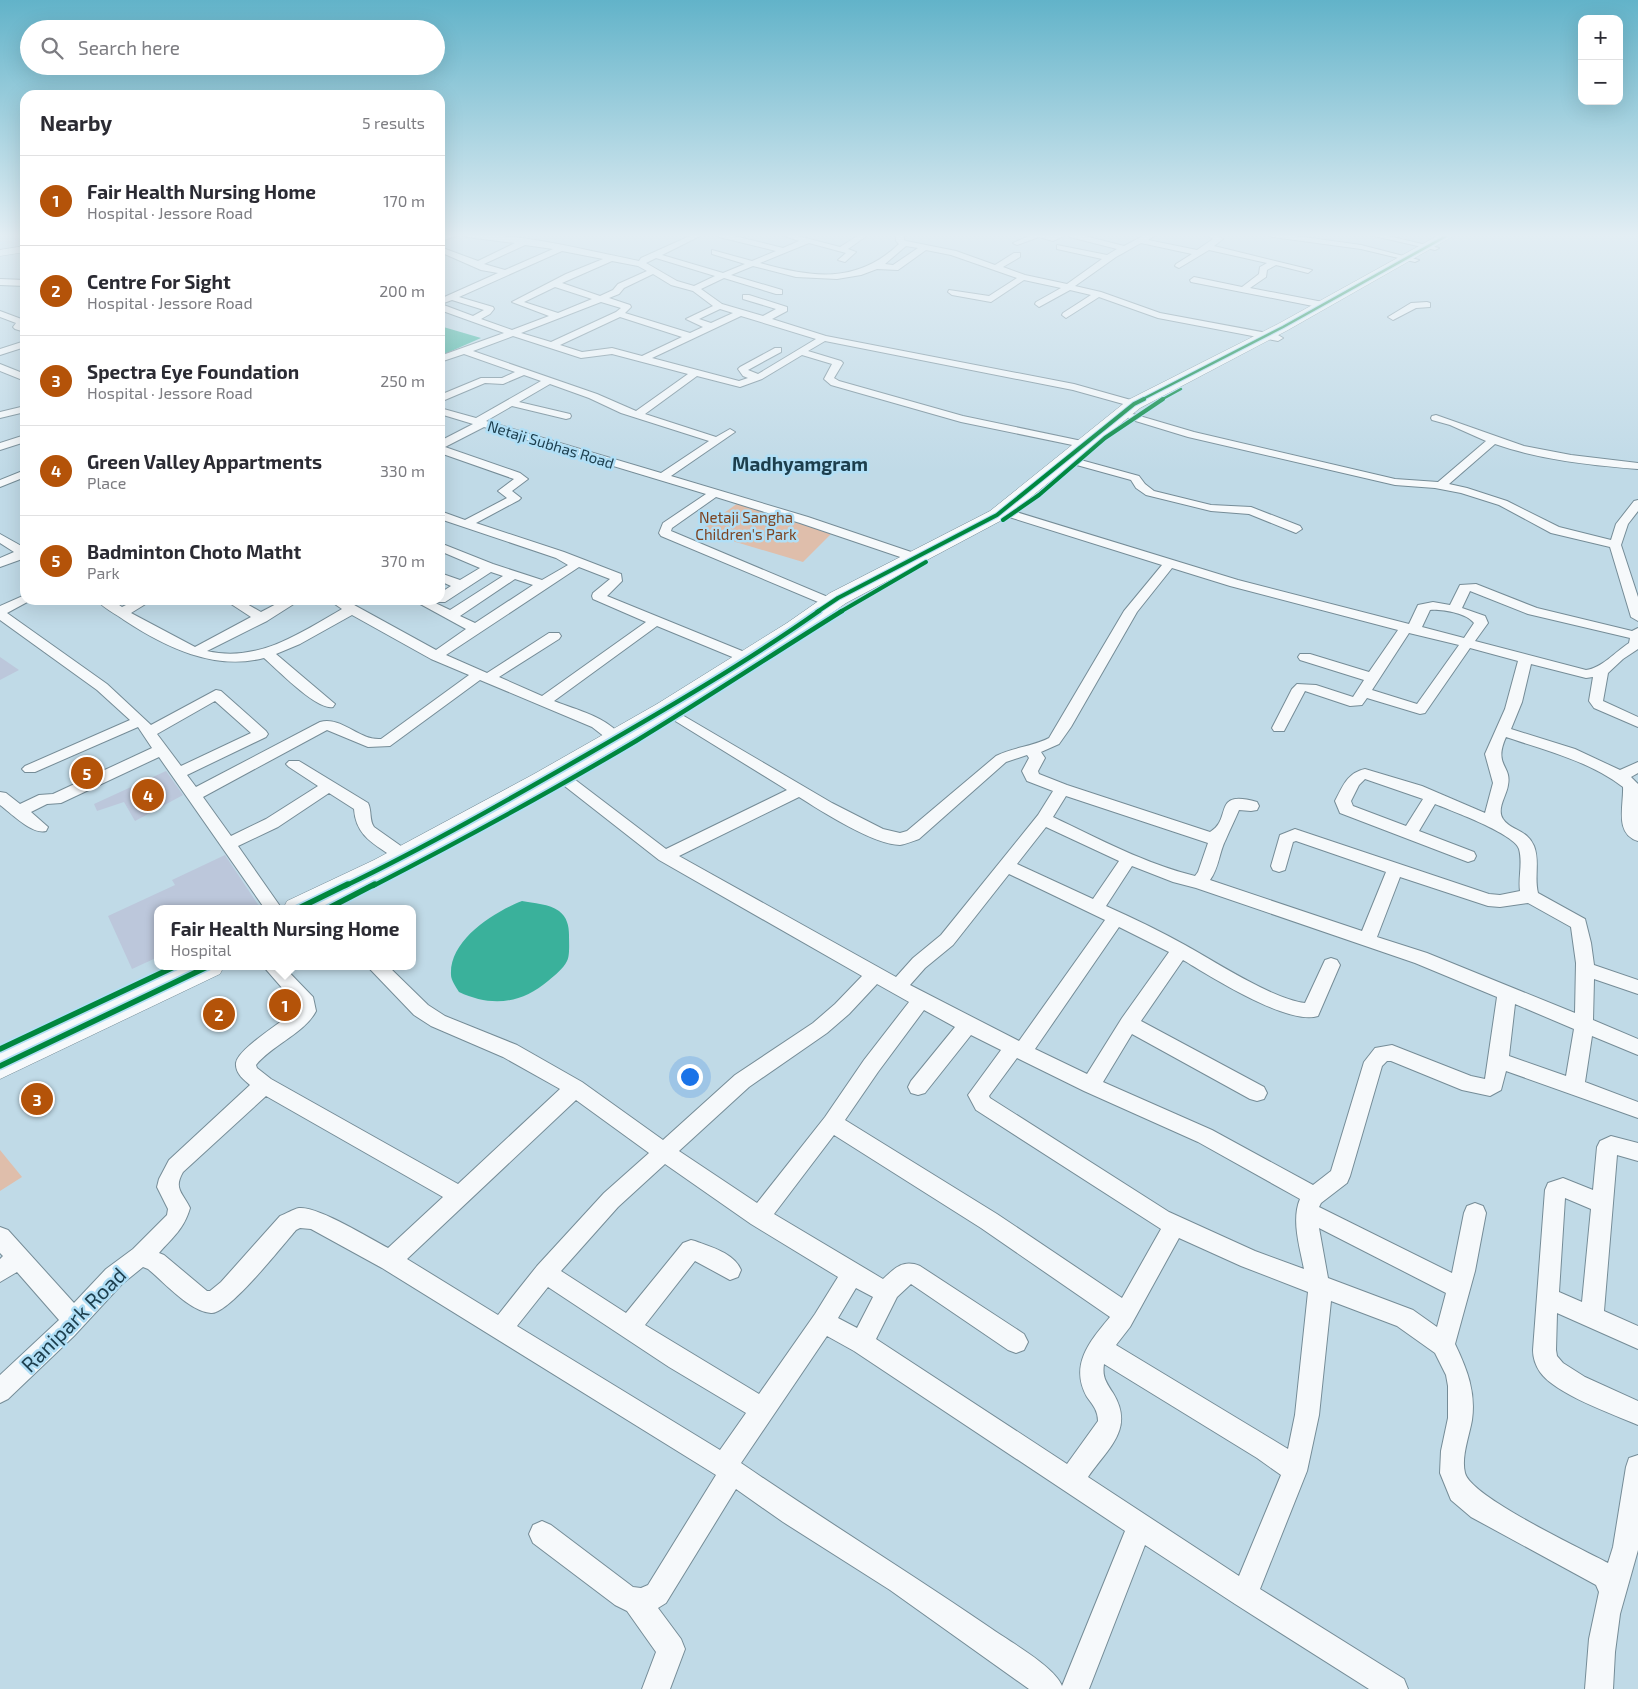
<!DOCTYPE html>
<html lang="en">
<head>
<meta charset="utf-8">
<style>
  :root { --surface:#fff; --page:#f7f7f7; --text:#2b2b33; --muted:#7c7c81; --line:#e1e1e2; --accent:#b45309 }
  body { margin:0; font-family:"Exo 2",sans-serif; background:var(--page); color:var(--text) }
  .controls { position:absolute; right:15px; top:15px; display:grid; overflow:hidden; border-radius:10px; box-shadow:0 5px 20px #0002 }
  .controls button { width:45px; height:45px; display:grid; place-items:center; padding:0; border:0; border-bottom:1px solid var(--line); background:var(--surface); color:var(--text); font:25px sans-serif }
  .you { position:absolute; left:689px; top:1076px; width:18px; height:18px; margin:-12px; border:4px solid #fff; border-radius:50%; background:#1a73e8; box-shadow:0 0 0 8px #1a73e833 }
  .badge { display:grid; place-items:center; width:32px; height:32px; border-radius:50%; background:var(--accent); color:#fff; font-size:16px; font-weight:700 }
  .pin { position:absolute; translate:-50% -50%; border:2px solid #fff; box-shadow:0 1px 5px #0006 }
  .popup { position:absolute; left:154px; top:905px; width:262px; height:65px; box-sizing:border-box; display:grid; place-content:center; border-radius:10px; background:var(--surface); filter:drop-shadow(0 1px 4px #0005); font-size:16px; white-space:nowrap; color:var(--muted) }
  .popup b { font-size:19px; color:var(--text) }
  .popup::after { content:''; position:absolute; left:50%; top:100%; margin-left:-10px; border:10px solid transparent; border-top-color:var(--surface) }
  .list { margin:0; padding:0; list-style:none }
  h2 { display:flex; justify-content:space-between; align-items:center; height:65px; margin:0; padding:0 20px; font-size:21px }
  h2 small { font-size:16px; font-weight:400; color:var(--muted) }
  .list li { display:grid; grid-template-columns:32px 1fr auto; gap:15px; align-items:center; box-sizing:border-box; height:90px; padding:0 20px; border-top:1px solid var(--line) }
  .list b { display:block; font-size:19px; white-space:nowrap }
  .list p { margin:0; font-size:16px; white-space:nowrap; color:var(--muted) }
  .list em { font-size:16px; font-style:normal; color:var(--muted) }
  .icon { flex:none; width:28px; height:28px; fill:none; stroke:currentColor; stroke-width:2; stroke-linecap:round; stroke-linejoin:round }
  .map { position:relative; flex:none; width:1638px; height:1689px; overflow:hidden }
  .search { position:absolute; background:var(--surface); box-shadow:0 5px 20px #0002; left:20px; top:20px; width:425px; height:55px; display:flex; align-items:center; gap:12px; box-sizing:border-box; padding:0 18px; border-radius:28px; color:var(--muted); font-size:19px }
  .panel { position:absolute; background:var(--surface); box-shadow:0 5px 20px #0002; left:20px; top:90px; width:425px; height:515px; border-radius:15px }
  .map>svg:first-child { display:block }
</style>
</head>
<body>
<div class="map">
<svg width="1638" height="1689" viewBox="0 0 1638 1689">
  <rect width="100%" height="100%" fill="#c0dae7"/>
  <!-- green -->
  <g fill="#dfbeab">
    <polygon points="738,503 833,532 803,562 699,531"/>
    <polygon points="91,762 103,774 83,784 72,771"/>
    <polygon points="0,1150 22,1177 0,1191"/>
  </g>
  <!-- water -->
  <g fill="#3ab19b">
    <polygon points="440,326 481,338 440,356"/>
    <path d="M522,901C533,903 550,904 559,911C567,917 569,926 569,935C569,942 570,956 567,961C563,969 555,975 548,981C521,1004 491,1007 459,992C456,987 451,980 451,975C449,940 494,912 522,901Z"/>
  </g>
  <!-- building -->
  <g fill="#bcc7db">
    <polygon points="0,657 19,670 0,680"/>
    <polygon points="166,771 183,795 135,821 124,802 97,811 94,804"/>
    <polygon points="225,855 261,909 158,909 158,957 132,969 108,916 175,885 172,880"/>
  </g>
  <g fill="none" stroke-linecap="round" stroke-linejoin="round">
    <defs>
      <g id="minor">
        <polygon points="447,235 460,235 440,241 440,237"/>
        <path d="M463,235C518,232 585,250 639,261L641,258L692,235H702L662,255L723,273L745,264L712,254V250L752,261L776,251L719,237L718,235H730L783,248L799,241L782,235H794L840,247L859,235H868L848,249L856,252L845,262L838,260L846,253L809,243L760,263C812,278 857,284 899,244L896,241V235H904V240L906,241L956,251L995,265L1014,253H1020V257L1003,267L1025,275L1067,284L1102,259L1057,249V245L1107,255L1117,249L1070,237L1069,235H1081L1124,246L1145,235H1155L1148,240L1197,250L1213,239L1206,235H1216L1223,239L1214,246L1312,270L1308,273L1276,265L1267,270L1266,277L1250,288L1323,302L1327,305L1323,308L1191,282L1190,280L1194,277L1242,287L1259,274L1260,267L1267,263L1209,250L1179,268L1175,266L1176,264L1192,254L1141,243L1116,257L1075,286L1101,292L1160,313L1278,335L1283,338L1278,341L1158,318L1099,297L1066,318L1062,315L1063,313L1091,295L1070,290L1039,307L1035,304L1036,302L1061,288L1024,280L991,302L952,295L948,292L949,290L989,296L1017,278L951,255L926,250L898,270L877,269L861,275L837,279L796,277L753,266L731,275L782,290V294H776L724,278L701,289L722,304L763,316L776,309L743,299V295H749L787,307V311L772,319L826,336L1074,384L1138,402L1139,404L1134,407L1073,390L825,341L808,351L841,361L843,363L834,378L839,381L963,416L1082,441L1087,444L1082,447L961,422L831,385L824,379L832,364L802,355L762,379L740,387L697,376L645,414L716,437L730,429L735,432L671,476L808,517L920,555L922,558L916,562L912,561L800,523L716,497L672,528L671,531L835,600L836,603L830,607L661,536L659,533L663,523L706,494L484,427L445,447L520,473L528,479L512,491L521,498L519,500L476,523L564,552L621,574L622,581L607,596L752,655L754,658L752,661H742L657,626L554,701C576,710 609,717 622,738L620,741H610L592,727L480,680L390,746L368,747L327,730L203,797L231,836L266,819L318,786L289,767L286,764L289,761H299L368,803C372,811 369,820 374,827L408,851L410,855L408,859L402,861L396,859C375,844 356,837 354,809L329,793L278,827L238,846L282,909H265L159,757L61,803L47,804L31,812L48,827L46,831C32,835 11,813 0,805V792L6,793L20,804L39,795L53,794L152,748L138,727L35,772H25L22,769L25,766L130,720L97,690L0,620V606L25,595V600H31L7,613L107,684L151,725L216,690L221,691L266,731L268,734L266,737L187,775L196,787L320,722C342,716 359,741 381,739L469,675L431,659L352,615L300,644L276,654L335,704L333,707C317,711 277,669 264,658C214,671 165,647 124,620C116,614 103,608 97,600H112L122,607L136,600H152L131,613L195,647L251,617L225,600H240L261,612L284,600H300L267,621L207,651C258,663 300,633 342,609L329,600H345L436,650L466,629L413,600H429L450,610L503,576L491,572L445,602H435L434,600H440V593L451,586L440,581V573L460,580L480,568L440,551V543L493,564L542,580L568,565L556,558L440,519V511L465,520L507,498L498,491L514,479L440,453V441L473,424L440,414V408L476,418L541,381L524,375L503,384L485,383L440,402V395L481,378H502L515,372L464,354L440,362V356L504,333L440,310V299L498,273L481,270L440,252V247L478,261L515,243L467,237ZM525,245L553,249L505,270L484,264ZM906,246L918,248L893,265L885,264ZM562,251L603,259L566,274L512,302L549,316L512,330L481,319L490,314L494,309L493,307L459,297ZM656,258L715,276L694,286L677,281L646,263ZM612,261L638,266L647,271L618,284L613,290L600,296L562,283ZM653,274L671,285L693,291L713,306L686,319L703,327L690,333L625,313L631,307L630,305L609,298L619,294L624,288ZM555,287L592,299L558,313L524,302ZM452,300L484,310L473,316L441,304ZM601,302L621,308L616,312L551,342L521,333ZM720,309L733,313L711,323L699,319ZM741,316L816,339L758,374L748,370L781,352V348H775L740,367L738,369L743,376L748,378L739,381L652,358ZM620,317L682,337L642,356L612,348L582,352L560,345ZM513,336L581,358L612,354L688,374L636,411L597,394L473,351ZM550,384L589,398L621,413L709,441L661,473L486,421L512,406L566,419L570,418L571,416L570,414L519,402ZM579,567L610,579L593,593L592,596L593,599L646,622L542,696L499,677L559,639L561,636L559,633H549L487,673L446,655ZM515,579L533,585L475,623L460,616ZM215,701L251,733L181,766L157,734Z"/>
        <polygon points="1031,235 1066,235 1053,241 1039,237 1017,245 1013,243"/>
        <polygon points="1269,235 1289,235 1361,245 1419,260 1415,262 1361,249 1273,237"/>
        <polygon points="1370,235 1384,235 1439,248 1435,250"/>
        <polygon points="0,279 25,280 25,286 0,285"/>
        <polygon points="1427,302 1430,303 1430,307 1416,308 1393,320 1388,317 1411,303"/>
        <polygon points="0,311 24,320 25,332 15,329 13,327 16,323 0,317"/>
        <polygon points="25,341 25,347 0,355 0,349"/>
        <polygon points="0,364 25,374 25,381 0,371"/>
        <polygon points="25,406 25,412 0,418 0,412"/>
        <path d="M1133,414L1194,432L1395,479L1438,482L1486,441L1450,425L1432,420L1431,418L1432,416L1436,415L1524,446L1571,455L1638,463V469C1590,465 1541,460 1495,444L1449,484L1467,488L1507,501L1559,527L1611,540L1616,524L1634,501L1638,500V511L1628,524L1621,545L1638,597V621L1631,617L1610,547L1551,533L1499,505L1461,493L1435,488L1395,485L1188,437L1129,419L1128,417L1129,415Z"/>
        <polygon points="25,435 25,442 0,450 0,443"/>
        <polygon points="1077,459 1139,476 1145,484 1154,491 1211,505 1251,507 1300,526 1302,529 1296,533 1249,514 1211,511 1146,495 1136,488 1131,480 1073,464 1071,462"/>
        <polygon points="25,470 25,477 0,487 0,480"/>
        <path d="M1013,511L1238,580L1409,624L1418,605L1433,602L1450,605L1460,585L1476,584L1537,608L1632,631L1638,628V649L1623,659L1608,673L1603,701L1638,717V727L1594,708L1589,701L1593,677L1586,678L1531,664L1522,702L1511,729L1575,749L1620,770L1638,762V773L1631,777L1638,784V841C1614,834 1624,805 1623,787C1589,761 1547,751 1506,737C1493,766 1512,765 1508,785C1507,795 1496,809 1503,819C1511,831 1527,829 1534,846C1540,861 1534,877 1538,893L1585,919L1591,943L1594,965L1638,980V994L1594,979L1593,1020L1638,1039V1055L1592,1036L1585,1082L1638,1102V1118L1506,1071L1501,1090L1490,1096L1462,1090L1391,1061H1387L1382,1066L1350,1176L1347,1183L1321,1203L1319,1207L1452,1273L1464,1213L1467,1206L1475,1203L1483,1206L1486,1213L1475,1271L1455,1344C1467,1369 1476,1392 1472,1420C1469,1437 1461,1457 1465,1473C1471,1497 1582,1549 1608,1563L1613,1547L1626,1467L1629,1458L1638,1455V1550L1620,1614L1615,1652L1613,1689H1585L1589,1639L1599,1592L1596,1585L1471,1517L1451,1500L1440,1473L1441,1451L1448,1418V1386L1446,1375L1435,1353L1397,1326L1331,1301L1319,1415L1307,1471L1260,1589L1404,1679L1408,1689H1369L1235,1604L1145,1545L1089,1689H1029L890,1590L783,1522L736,1489L666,1603L658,1608L681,1639L685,1649L670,1689H642L656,1652L627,1611L615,1605L533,1543L529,1534L533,1525L542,1521L551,1525L633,1587L641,1588L648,1585L716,1475L382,1268L311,1229L300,1228L296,1230C283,1245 228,1315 211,1313C189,1311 165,1283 148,1269L143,1267L122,1284L74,1336L8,1399L0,1403V1375L59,1320L17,1272L0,1282V1259L3,1256L0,1253V1227L8,1230L74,1303L106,1269L133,1249L167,1215L168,1209L157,1187L159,1179L169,1160L250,1085C244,1080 235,1073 236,1063C238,1048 286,1020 297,1009V1005L263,966H283L313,997L316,1011C305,1033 272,1045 256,1065L257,1068L271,1079L458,1184L560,1089L503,1057L431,1026L414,1015L367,966H388L428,1005L445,1016L517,1045L582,1082L663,1140L735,1075L813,1023L835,1004L862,976L659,860L548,773L551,769H561L666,849L787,790L672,719L670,716L672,713L677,712L832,803L883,829L900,833L907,831L996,756C1013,747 1032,747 1049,738L1124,611L1162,565L1009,517L1007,515L1009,513ZM1172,568L1230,586L1398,630L1369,672L1310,654H1300L1298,657L1300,660L1364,680L1353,697L1316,685L1297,684L1292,689L1272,728L1274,731H1284L1305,691L1350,706L1362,705L1367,698L1420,714L1425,713L1470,648L1518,661L1505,709L1485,754L1493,783L1485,813L1422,786L1365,769C1347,773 1343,786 1335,801L1340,813L1468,862L1474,860L1476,856L1474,852L1419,831L1435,804C1452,811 1515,834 1519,849C1523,863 1518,878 1520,891L1500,895L1489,894L1295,829L1280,835L1271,866L1273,870L1279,872L1285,870L1293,842L1296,841L1386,872L1362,931L1210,880C1219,868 1219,852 1226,839C1230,829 1235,820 1239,810L1251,811L1257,810L1259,806L1257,802C1211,789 1233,819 1210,832L1067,785L1039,774L1038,771L1045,758L1041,752L1059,744L1071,727L1137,612ZM1470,591L1528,614L1630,638L1629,643C1615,652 1602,668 1586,670L1475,641L1488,623L1485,616L1462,608ZM1430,610C1442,609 1466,613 1474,623L1464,638L1422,627ZM1409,633L1459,645L1417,704L1372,690ZM1027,755L1029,758L1022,771L1027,781L1053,791L1038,815L941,935L913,958L896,977L679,856L799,797C821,811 874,845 900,845C906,844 913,841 919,839L1006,762ZM1365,779L1423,799L1406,826L1353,806L1351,801L1359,785ZM1066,796L1208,843L1198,872L1195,876C1146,864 1099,839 1053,817ZM1046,827L1119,861L1093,899L1017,864ZM1132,866L1173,882L1196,888L1415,963L1497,997L1485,1079L1471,1076L1392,1045L1375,1048L1364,1062L1331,1171L1313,1185L1212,1130L1103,1082L1132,1034L1250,1099L1257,1101L1264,1099L1267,1093L1264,1087L1141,1021L1183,960C1210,976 1288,1026 1318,1016L1340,965L1337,960L1331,958L1325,960L1305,1003C1272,999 1216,962 1185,945C1160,931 1133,918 1106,906ZM1009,874L1105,920L1019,1041L910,985L925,968L953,945ZM1400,877L1488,906L1500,907L1528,903L1571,927L1576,963L1575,1013L1427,953L1377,937ZM1119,927L1169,952L1122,1018L1087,1074L1035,1049ZM877,984L909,1002L864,1060L825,1117L757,1203L679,1151L749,1087L827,1033L849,1014ZM1515,1004L1574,1029L1566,1076L1509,1056ZM924,1010L955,1027L911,1081L908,1087L911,1093L918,1095L925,1093L971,1035L1001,1050L968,1095L976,1110L1161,1229L1122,1298L997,1214L845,1120L878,1072ZM1017,1058L1084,1091L1198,1142L1300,1199C1291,1220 1300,1248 1304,1269L1255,1251L1169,1212L990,1098L989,1096ZM266,1096L443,1197L388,1248C369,1238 318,1206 299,1208C293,1209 286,1214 280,1216L221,1282L210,1291H207L164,1255L159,1253C173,1237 184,1229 190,1208C183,1193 173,1189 183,1172ZM576,1100L649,1153L604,1193L537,1266L498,1315L407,1259ZM834,1135L981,1228L1110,1317C1090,1341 1069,1365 1087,1397C1093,1405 1098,1411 1098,1421L1067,1464L876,1339L897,1297L911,1284L1008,1350L1016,1353L1024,1350L1028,1342L1024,1334L920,1266C903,1259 895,1268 883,1279L774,1214ZM665,1164L751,1224L838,1277L815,1314L759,1394L645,1325L695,1261L730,1280L738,1277L741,1270C734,1253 711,1247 695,1241L691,1240L683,1243L626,1313L561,1271L618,1207ZM1319,1228L1446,1293L1437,1327L1413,1310L1328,1278ZM1179,1238L1241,1266L1308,1292L1295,1415L1288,1449L1116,1345L1130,1327ZM548,1287L669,1367L746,1413L720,1450L517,1326ZM856,1288L873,1297L857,1328L838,1318ZM827,1336L854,1351L1125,1531L1062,1686C1055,1667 1009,1641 992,1629C909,1572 824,1520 741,1463ZM1104,1364L1257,1458L1281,1475L1239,1576L1088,1477C1108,1448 1135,1429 1113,1393C1106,1382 1102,1377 1104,1364Z"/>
        <polygon points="0,534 25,548 25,558 0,567 0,558 14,552 0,543"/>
        <path d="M1611,1136L1638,1143V1161L1617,1155L1604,1311L1638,1326V1349L1557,1313L1556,1350L1557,1356L1563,1363L1585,1377L1638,1401V1425C1613,1414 1555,1394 1540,1372C1536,1366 1533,1358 1533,1350L1545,1190L1548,1183L1563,1178L1593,1190L1597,1147L1600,1141ZM1565,1198L1591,1209L1582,1302L1559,1292Z"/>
      </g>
      <polygon id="tertiary" points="25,246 25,252 0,256 0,250"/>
      <g id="trunk">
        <polygon points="1439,235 1455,235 1288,330 1140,408 1004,519 846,603 803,633 675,714 552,786 394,874 323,909 283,909 287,901 374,860 534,774 657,704 787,623 830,593 990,511 1128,400 1278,324"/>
        <polygon points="180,966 224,966 220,974 0,1079 0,1051"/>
      </g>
    </defs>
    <!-- minor casing -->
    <use href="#minor" stroke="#758c97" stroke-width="2"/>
    <!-- tertiary casing -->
    <use href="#tertiary" stroke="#758c97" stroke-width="1"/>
    <!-- trunk casing -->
    <use href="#trunk" stroke="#758c97" stroke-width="1"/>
    <!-- minor -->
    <use href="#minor" fill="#f6f9fb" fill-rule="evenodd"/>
    <!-- tertiary -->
    <use href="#tertiary" fill="#f6f9fb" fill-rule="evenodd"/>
    <!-- trunk -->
    <use href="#trunk" fill="#f6f9fb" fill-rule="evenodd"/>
    <defs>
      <polyline id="rail" points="0,243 25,240"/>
    </defs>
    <!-- rail casing -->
    <use href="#rail" stroke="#c3ccd0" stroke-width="3"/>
    <!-- rail -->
    <use href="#rail" stroke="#b1dff6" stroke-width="2" stroke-dasharray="6" stroke-linecap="butt"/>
    <defs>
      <g id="cycleway-far3">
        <polyline points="1141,400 1283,327 1448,235"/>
        <polyline points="1161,400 1181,389"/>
      </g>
      <g id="cycleway-far2">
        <polyline points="1003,520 1039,495 1105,438 1163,399"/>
        <polyline points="817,612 838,598 997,515 1134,404 1144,399"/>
        <polyline points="840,612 926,562"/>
      </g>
      <g id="cycleway-far1">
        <path d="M345,886C428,846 508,800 588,754C666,709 745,663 819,611"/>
        <path d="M373,886C462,840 550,792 636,741C705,699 773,654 842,611"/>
      </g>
      <g id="cycleway">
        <polyline points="297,909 348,884"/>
        <polyline points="327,909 375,884"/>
        <polyline points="0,1049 176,966"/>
        <polyline points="0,1066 209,966"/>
      </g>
    </defs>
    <!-- cycleway-far3 casing -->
    <use href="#cycleway-far3" stroke="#b1dff6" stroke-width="4.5"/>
    <!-- cycleway-far2 casing -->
    <use href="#cycleway-far2" stroke="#b1dff6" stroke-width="6"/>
    <!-- cycleway-far1 casing -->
    <use href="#cycleway-far1" stroke="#b1dff6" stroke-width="8"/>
    <!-- cycleway casing -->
    <use href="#cycleway" stroke="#b1dff6" stroke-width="9"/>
    <!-- cycleway-far3 -->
    <use href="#cycleway-far3" stroke="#00873e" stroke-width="2.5"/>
    <!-- cycleway-far2 -->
    <use href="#cycleway-far2" stroke="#00873e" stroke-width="4"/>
    <!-- cycleway-far1 -->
    <use href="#cycleway-far1" stroke="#00873e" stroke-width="4.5"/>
    <!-- cycleway -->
    <use href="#cycleway" stroke="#00873e" stroke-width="5.5"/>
  </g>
  <!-- sky -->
  <linearGradient id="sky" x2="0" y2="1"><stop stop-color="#62b3c9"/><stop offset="0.5" stop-color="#e3eef4"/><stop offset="1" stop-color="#e3eef4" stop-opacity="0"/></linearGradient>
  <rect width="1638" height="471" fill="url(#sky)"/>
  <g text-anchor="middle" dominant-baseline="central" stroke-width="5" stroke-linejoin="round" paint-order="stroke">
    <!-- far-street labels -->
    <g font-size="15" fill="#1c3e4d" stroke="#b1dff6">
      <text transform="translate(551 444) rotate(17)">Netaji Subhas Road</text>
    </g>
    <!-- far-park labels -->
    <g font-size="15" fill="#7d4320" stroke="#b1dff6">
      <text x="746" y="517">Netaji Sangha<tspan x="746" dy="17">Children's Park</tspan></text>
    </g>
    <!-- far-district labels -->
    <g font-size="19" font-weight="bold" fill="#1c3e4d" stroke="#b1dff6">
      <text x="800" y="463">Madhyamgram</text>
    </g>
    <!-- near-street labels -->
    <g font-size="21" fill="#1c3e4d" stroke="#b1dff6">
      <text transform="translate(73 1319) rotate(-45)">Ranipark Road</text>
    </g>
  </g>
</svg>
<div class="controls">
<button>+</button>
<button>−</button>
</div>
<div class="you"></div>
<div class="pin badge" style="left:285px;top:1005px">1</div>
<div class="popup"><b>Fair Health Nursing Home</b>Hospital</div>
<div class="pin badge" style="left:219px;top:1014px">2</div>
<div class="pin badge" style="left:37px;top:1099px">3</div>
<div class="pin badge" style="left:148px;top:795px">4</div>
<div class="pin badge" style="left:87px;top:773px">5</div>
<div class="search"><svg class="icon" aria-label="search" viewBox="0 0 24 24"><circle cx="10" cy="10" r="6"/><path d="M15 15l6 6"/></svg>Search here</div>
<section class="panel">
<h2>Nearby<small>5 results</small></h2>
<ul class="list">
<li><span class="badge">1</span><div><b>Fair Health Nursing Home</b><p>Hospital · Jessore Road</p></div><em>170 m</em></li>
<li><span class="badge">2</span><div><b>Centre For Sight</b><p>Hospital · Jessore Road</p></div><em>200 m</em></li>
<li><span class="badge">3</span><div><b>Spectra Eye Foundation</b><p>Hospital · Jessore Road</p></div><em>250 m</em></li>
<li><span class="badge">4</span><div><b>Green Valley Appartments</b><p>Place</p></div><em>330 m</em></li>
<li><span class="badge">5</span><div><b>Badminton Choto Matht</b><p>Park</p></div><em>370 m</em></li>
</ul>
</section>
</div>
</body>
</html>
